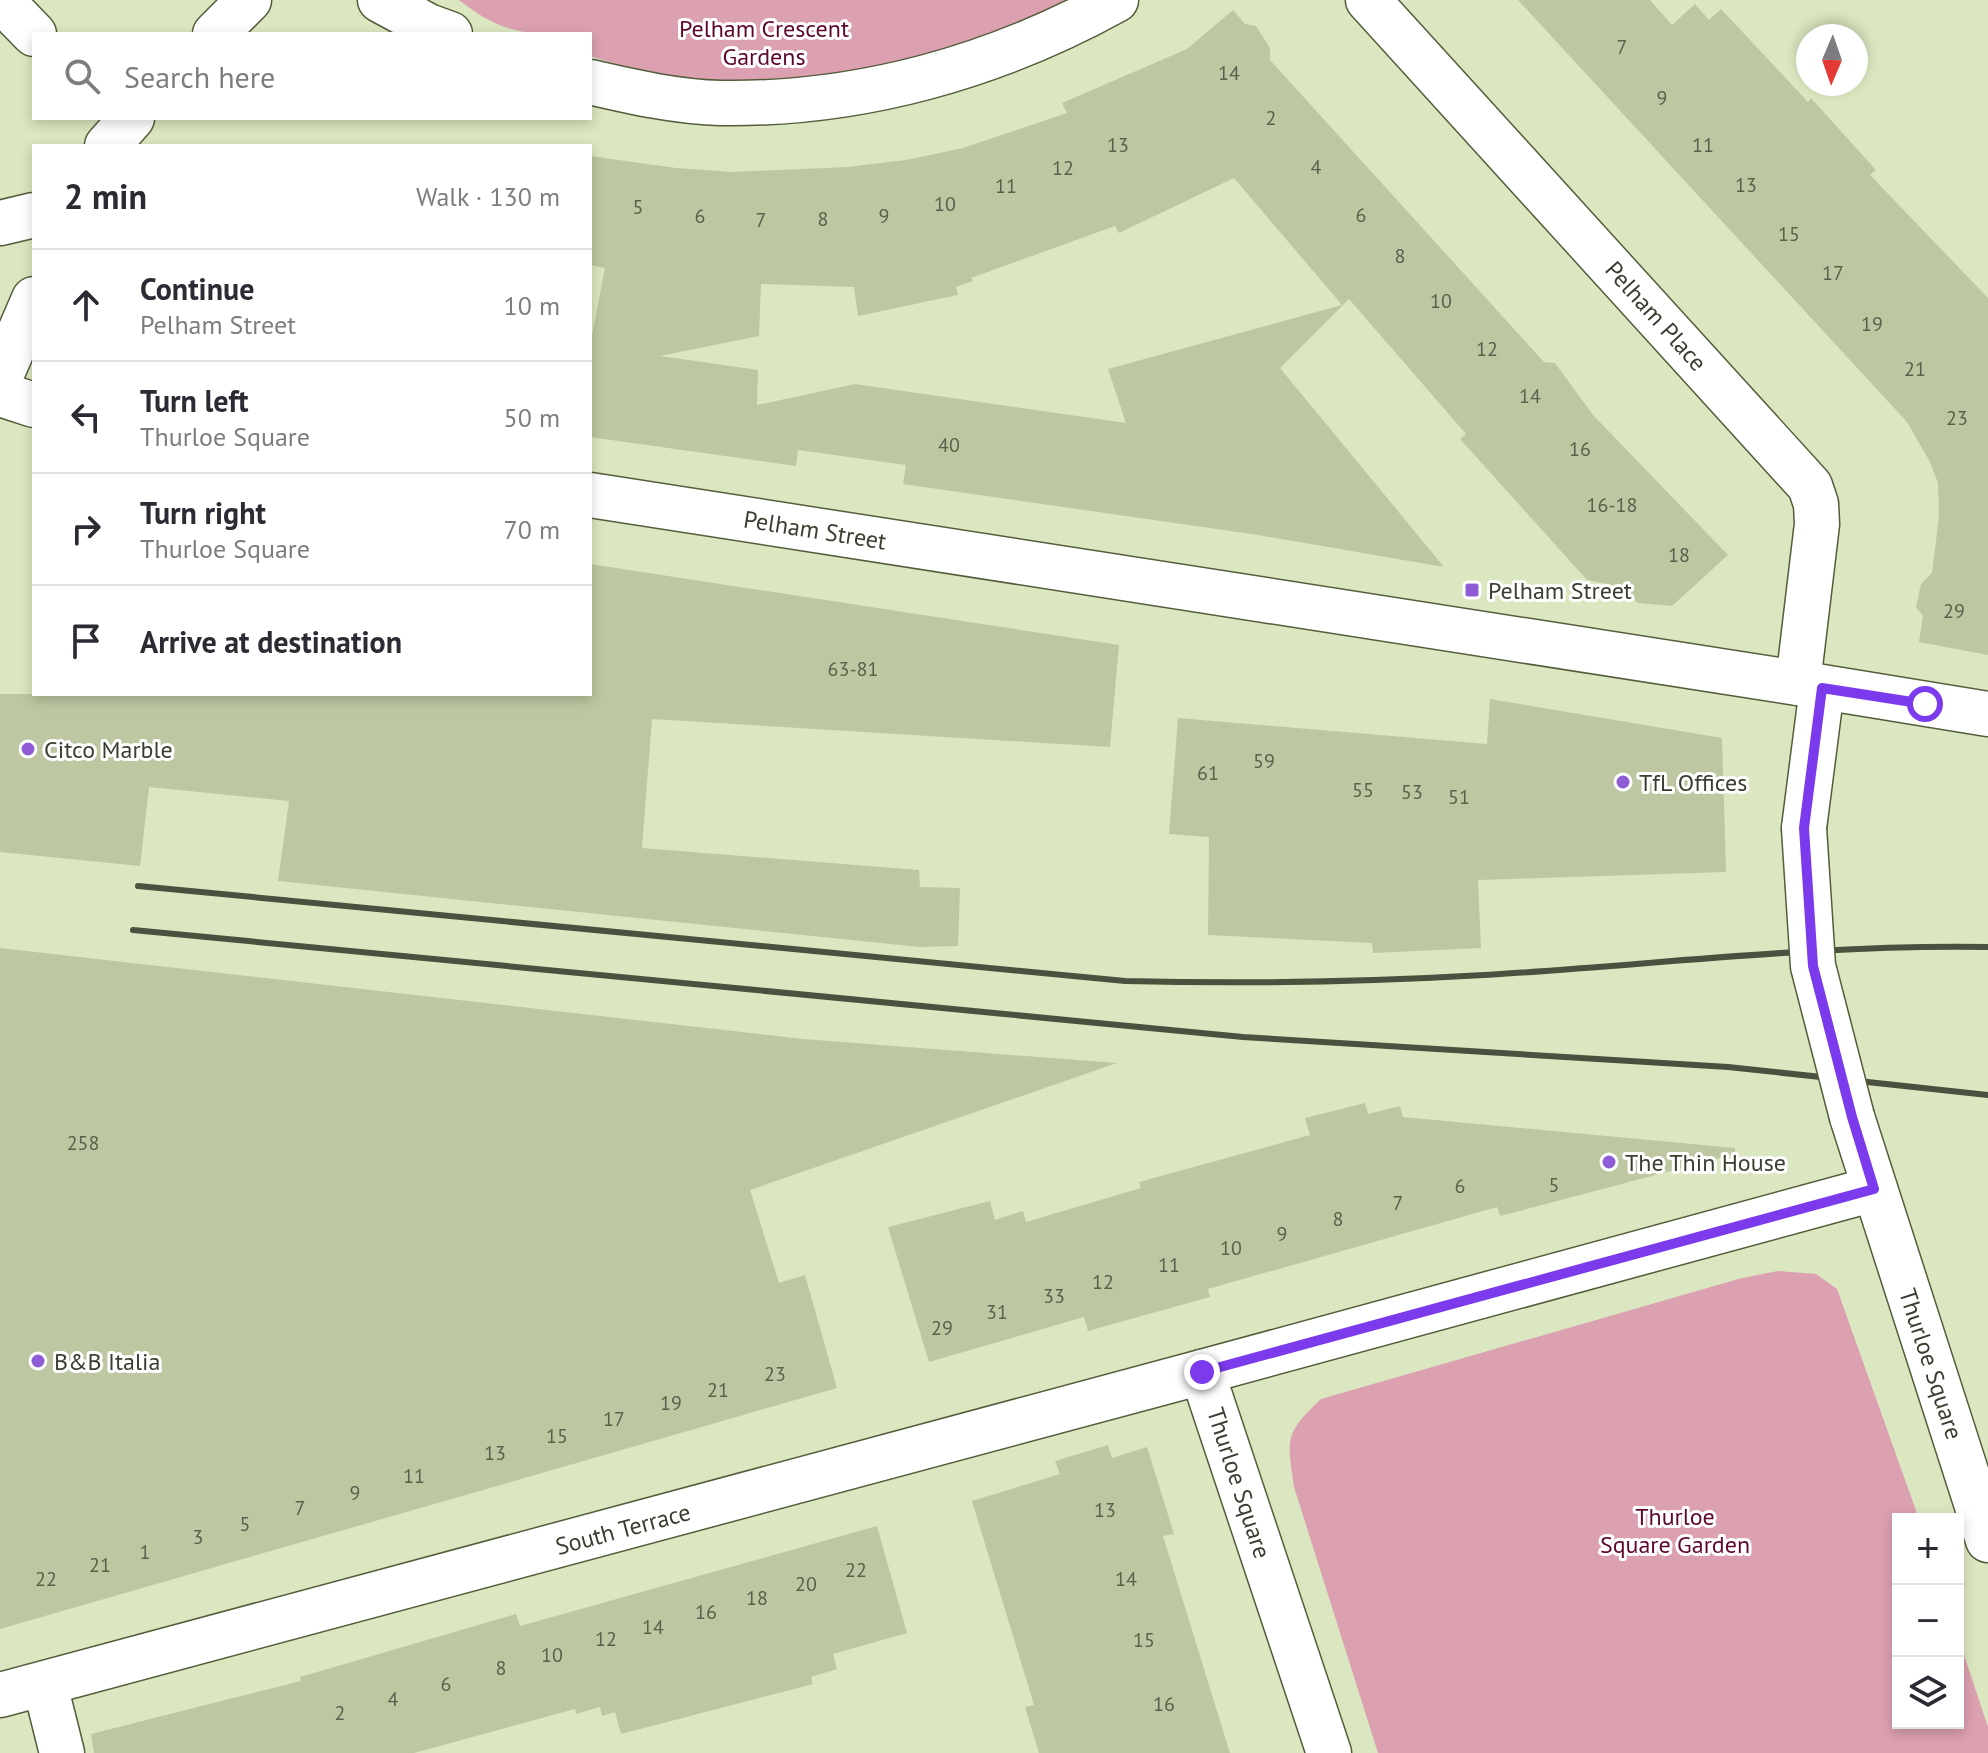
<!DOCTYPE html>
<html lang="en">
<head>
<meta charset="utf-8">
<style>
  :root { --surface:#fff; --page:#f7f7f7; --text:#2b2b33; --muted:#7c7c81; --line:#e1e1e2 }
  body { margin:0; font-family:"PT Sans",sans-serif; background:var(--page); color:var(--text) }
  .controls { position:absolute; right:24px; bottom:24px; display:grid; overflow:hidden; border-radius:0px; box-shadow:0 4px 12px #0003 }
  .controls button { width:72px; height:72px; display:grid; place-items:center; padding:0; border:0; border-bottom:2px solid var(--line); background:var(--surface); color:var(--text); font:40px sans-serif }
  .compass { position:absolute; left:1796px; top:24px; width:72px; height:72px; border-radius:50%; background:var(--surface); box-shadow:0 4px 12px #0003; rotate:182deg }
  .stop { position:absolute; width:24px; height:24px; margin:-18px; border:6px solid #7c3aed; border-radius:50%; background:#fff }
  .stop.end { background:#7c3aed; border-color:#fff; box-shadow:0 2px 8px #0008 }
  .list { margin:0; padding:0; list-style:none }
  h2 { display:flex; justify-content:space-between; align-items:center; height:104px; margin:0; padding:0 32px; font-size:34px }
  h2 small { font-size:26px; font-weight:400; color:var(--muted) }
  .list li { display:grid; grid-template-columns:52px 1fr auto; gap:24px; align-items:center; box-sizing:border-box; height:112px; padding:0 32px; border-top:2px solid var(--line) }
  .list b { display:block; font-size:30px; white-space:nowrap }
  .list p { margin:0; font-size:26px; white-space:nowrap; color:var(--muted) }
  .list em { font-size:26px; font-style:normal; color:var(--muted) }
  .icon { flex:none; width:44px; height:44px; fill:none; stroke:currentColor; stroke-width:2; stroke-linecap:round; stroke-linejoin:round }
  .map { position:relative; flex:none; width:1988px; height:1753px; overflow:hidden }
  .search { position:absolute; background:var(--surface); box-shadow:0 4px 12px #0003; left:32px; top:32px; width:560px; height:88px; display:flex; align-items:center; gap:20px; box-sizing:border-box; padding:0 28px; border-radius:0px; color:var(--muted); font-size:30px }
  .panel { position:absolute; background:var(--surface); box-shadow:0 4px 12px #0003; left:32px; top:144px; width:560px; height:552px; border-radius:0px }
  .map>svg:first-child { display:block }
</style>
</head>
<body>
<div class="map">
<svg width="1988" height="1753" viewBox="0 0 1988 1753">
  <rect width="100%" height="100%" fill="#dbe7c0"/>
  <!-- green -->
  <g fill="#dca1b1">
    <path d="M459,0H1070C1042,13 1015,30 987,41C963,50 935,53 910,59C794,87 705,94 590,56V34C532,34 507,38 459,0Z"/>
    <path d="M1778,1271L1816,1274L1837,1289L1919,1519H1898V1723H1958V1637L1988,1727V1753H1378L1294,1487C1287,1438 1284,1434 1321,1399L1742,1278Z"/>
  </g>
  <!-- building -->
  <g fill="#bdc8a2" fill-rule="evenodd">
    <polygon points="1518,0 1650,0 1672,25 1695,4 1709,20 1721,9 1808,102 1811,98 1876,170 1870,175 1988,298 1988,655 1919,642 1923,616 1916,607 1921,584 1932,573 1939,516 1938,483 1930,462 1907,422"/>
    <path d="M1233,10L1245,24L1256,26L1270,48V60L1544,362L1555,363L1593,415L1728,555L1672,606L1638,603L1618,586L1587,580L1460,439L1466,434L1349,299L1280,368L1444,567L1258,535L903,484L906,465L798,450L796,466L590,437V346L605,268L590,265V156L676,168L732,172L848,167L906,160L963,148L1067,113L1062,103L1187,49ZM1234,178L1342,305L1108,369L1126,423L855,384L757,405L758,370L660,356L759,336L761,284L854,287L858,316L958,295L956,287L973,281L971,278L1115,226L1119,233Z"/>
    <polygon points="590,564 1119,645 1110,747 652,719 642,848 919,870 920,887 960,888 958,946 919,947 278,881 289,801 149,787 140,866 0,852 0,694 590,694"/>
    <polygon points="1490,699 1722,738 1726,872 1478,880 1481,948 1373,953 1372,943 1208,935 1209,837 1169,834 1178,718 1487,744"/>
    <polygon points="0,948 803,1039 1117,1063 750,1190 779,1283 805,1275 837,1388 0,1629"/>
    <polygon points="1365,1103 1368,1114 1400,1106 1403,1117 1735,1148 1735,1154 1500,1216 1497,1207 1208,1289 1210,1297 1088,1331 1084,1317 929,1362 888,1227 990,1201 995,1220 1023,1211 1026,1222 1141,1188 1139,1182 1310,1135 1305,1118"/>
    <polygon points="1108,1445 1112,1458 1147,1447 1174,1534 1163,1536 1230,1753 1039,1753 1025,1707 1034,1705 972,1501 1060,1474 1055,1461"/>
    <polygon points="877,1526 907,1633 833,1654 837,1669 811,1677 813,1684 621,1734 615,1712 602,1716 600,1707 576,1714 575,1709 414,1753 94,1753 91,1734 301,1681 300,1677 516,1614 520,1626"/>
  </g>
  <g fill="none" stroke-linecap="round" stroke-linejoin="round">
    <defs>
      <g id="minor">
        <polyline points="1,0 34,34"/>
        <polyline points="380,0 428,26 450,34"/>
        <polyline points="1368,0 1810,486 1816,504 1817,524 1798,683"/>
        <path d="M590,82C633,92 677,102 721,103C860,105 995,67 1116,0"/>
        <polyline points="1804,828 1822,688"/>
        <polyline points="1852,1117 1988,1540"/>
        <polyline points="45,1685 62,1753"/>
        <polyline points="0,1695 1202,1372"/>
        <polyline points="1329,1753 1202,1372 1874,1189"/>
      </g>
      <g id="tertiary">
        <polyline points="0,394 34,405"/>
        <polyline points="590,495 1798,683 1988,714"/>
      </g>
      <g id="primary">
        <polyline points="215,34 249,0"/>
        <polyline points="107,146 132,118"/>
        <polyline points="0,223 34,215"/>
        <polyline points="0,378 34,299"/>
      </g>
    </defs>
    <!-- minor casing -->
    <use href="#minor" stroke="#545d3b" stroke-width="47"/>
    <!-- tertiary casing -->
    <use href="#tertiary" stroke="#545d3b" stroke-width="47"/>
    <!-- primary casing -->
    <use href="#primary" stroke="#545d3b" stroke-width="47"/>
    <!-- minor -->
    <use href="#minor" stroke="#fff" stroke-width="44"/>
    <!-- tertiary -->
    <use href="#tertiary" stroke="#fff" stroke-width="44"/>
    <!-- primary -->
    <use href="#primary" stroke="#fff" stroke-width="44"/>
    <!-- rail -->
    <g stroke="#4b503f" stroke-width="6">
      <path d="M138,886L1125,981C1245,984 1364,982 1484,975C1652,965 1820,944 1988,947"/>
      <polyline points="133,930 1243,1037 1728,1067 1988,1095"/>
    </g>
    <defs>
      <polyline id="minor-bridge" points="1804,828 1813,966 1852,1117"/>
    </defs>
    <!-- minor-bridge casing -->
    <use href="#minor-bridge" stroke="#545d3b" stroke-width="47" stroke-linecap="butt"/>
    <!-- minor-bridge -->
    <use href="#minor-bridge" stroke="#fff" stroke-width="44"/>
  </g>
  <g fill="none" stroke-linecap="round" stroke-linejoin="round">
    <!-- route -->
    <polyline stroke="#7c3aed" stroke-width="10" points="1202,1372 1874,1189 1852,1117 1813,966 1804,828 1822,688 1925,704"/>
  </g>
  <!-- markers -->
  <g fill="#905cd5" stroke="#fff" stroke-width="3">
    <rect x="1464" y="582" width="16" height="16" rx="4"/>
    <circle cx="28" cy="749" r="8"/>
    <circle cx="1623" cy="782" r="8"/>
    <circle cx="1609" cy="1162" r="8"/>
    <circle cx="38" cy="1361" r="8"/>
  </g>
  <g text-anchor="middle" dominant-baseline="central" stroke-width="6" stroke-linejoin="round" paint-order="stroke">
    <!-- number labels -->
    <g font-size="20" fill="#5b604c">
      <text x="1622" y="47">7</text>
      <text x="1229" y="73">14</text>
      <text x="1662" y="98">9</text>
      <text x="1271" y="118">2</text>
      <text x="1118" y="145">13</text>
      <text x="1703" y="145">11</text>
      <text x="1316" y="167">4</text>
      <text x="1063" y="168">12</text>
      <text x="1746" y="185">13</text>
      <text x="1006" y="186">11</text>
      <text x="945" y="204">10</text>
      <text x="638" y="207">5</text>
      <text x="1361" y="215">6</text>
      <text x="700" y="216">6</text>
      <text x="884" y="216">9</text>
      <text x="823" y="219">8</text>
      <text x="761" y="220">7</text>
      <text x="1789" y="234">15</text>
      <text x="1400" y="256">8</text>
      <text x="1833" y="273">17</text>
      <text x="1441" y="301">10</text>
      <text x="1872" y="324">19</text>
      <text x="1487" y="349">12</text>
      <text x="1915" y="369">21</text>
      <text x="1530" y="396">14</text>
      <text x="1957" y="418">23</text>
      <text x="949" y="445">40</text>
      <text x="1580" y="449">16</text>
      <text x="1612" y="505">16-18</text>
      <text x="1679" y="555">18</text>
      <text x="1954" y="611">29</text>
      <text x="853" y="669">63-81</text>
      <text x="1264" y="761">59</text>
      <text x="1208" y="773">61</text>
      <text x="1363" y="790">55</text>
      <text x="1412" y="792">53</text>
      <text x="1459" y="797">51</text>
      <text x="83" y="1143">258</text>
      <text x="1554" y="1185">5</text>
      <text x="1460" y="1186">6</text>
      <text x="1398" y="1203">7</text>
      <text x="1338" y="1219">8</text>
      <text x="1282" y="1234">9</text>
      <text x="1231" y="1248">10</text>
      <text x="1169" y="1265">11</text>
      <text x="1103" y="1282">12</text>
      <text x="1054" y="1296">33</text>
      <text x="997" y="1312">31</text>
      <text x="942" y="1328">29</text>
      <text x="775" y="1374">23</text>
      <text x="718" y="1390">21</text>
      <text x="671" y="1403">19</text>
      <text x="614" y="1419">17</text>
      <text x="557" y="1436">15</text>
      <text x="495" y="1453">13</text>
      <text x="414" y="1476">11</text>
      <text x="355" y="1493">9</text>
      <text x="300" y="1508">7</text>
      <text x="1105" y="1510">13</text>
      <text x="245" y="1524">5</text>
      <text x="198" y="1537">3</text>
      <text x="145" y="1552">1</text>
      <text x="100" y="1565">21</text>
      <text x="856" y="1570">22</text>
      <text x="46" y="1579">22</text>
      <text x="1126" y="1579">14</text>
      <text x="806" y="1584">20</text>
      <text x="757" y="1598">18</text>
      <text x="706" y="1612">16</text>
      <text x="653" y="1627">14</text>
      <text x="606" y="1639">12</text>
      <text x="1144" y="1640">15</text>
      <text x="552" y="1655">10</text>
      <text x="501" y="1668">8</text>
      <text x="446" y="1684">6</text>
      <text x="393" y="1699">4</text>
      <text x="1164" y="1704">16</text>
      <text x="340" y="1713">2</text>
    </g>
    <!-- park labels -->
    <g font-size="24" fill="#5e072e" stroke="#fff">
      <text x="764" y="28">Pelham Crescent<tspan x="764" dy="28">Gardens</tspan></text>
      <text x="1675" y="1516">Thurloe<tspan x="1675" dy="28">Square Garden</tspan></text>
    </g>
    <!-- street labels -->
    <g font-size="24" fill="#3a3e2f" stroke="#fff">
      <text transform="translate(1656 316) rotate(48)">Pelham Place</text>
      <text transform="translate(815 530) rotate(9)">Pelham Street</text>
      <text transform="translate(1931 1364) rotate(72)">Thurloe Square</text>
      <text transform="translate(1239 1483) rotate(72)">Thurloe Square</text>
      <text transform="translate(623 1529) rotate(-15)">South Terrace</text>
    </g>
    <!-- poi labels -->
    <g font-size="24" fill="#3a3e2f" stroke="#fff" text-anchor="start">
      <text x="1488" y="590">Pelham Street</text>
      <text x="44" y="749">Citco Marble</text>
      <text x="1639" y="782">TfL Offices</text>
      <text x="1625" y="1162">The Thin House</text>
      <text x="54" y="1361">B&amp;B Italia</text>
    </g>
  </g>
</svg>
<div class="controls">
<button>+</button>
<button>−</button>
<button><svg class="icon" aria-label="layers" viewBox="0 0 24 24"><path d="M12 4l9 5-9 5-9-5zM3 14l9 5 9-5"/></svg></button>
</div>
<svg class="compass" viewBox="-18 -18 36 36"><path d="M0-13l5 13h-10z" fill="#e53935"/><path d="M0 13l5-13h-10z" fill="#7c7c81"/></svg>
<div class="stop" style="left:1925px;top:704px"></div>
<div class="stop end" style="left:1202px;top:1372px"></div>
<div class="search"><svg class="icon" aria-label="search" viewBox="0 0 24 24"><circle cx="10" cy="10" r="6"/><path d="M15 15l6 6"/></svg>Search here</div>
<section class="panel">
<h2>2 min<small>Walk · 130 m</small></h2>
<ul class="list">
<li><svg class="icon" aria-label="ahead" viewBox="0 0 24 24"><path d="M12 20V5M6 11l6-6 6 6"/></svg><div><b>Continue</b><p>Pelham Street</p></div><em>10 m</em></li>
<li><svg class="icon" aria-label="left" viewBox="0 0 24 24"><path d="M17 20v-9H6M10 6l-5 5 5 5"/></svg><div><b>Turn left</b><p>Thurloe Square</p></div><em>50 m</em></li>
<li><svg class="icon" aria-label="right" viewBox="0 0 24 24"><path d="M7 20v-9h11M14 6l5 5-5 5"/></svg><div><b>Turn right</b><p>Thurloe Square</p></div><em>70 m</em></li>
<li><svg class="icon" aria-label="arrive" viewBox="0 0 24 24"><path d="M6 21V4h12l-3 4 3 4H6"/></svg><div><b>Arrive at destination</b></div></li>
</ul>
</section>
</div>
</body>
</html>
